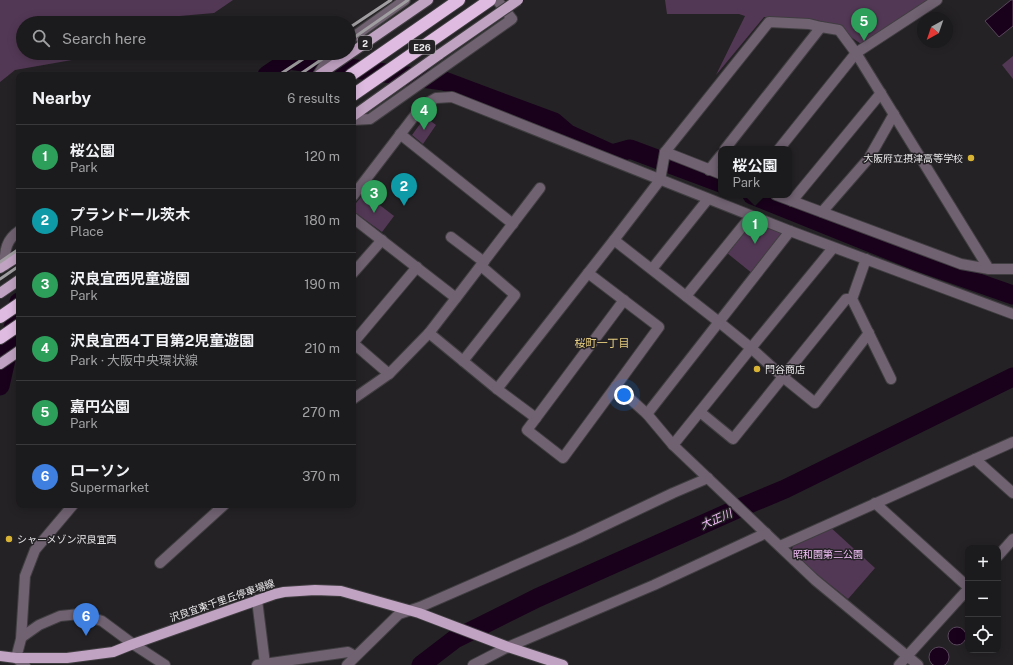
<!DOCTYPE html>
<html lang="en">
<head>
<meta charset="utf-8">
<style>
  :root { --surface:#1b1a1c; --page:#282729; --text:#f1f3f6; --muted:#a0a1a3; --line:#39383b; --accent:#ea580c }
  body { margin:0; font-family:"Public Sans","Noto Sans JP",sans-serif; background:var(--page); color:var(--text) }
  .controls { position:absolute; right:12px; bottom:12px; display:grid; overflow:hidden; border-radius:8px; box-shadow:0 2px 10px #0003 }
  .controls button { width:36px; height:36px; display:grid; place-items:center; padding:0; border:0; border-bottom:1px solid var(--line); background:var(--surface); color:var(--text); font:20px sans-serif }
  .compass { position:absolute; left:917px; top:12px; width:36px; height:36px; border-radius:50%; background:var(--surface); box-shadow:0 2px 10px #0003; rotate:220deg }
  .you { position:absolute; left:624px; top:395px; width:14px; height:14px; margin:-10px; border:3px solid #fff; border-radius:50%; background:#1a73e8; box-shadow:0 0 0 6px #1a73e833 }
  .badge { display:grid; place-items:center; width:26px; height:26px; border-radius:50%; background:var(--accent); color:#fff; font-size:13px; font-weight:700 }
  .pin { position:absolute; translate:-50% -33px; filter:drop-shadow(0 1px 2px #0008) }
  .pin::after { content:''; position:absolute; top:21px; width:14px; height:12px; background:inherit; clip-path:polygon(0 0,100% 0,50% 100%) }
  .popup { position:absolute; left:718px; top:146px; width:74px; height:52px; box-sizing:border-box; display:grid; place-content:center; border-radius:8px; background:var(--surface); filter:drop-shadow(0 1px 3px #0005); font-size:13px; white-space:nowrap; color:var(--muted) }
  .popup b { font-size:15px; color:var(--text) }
  .popup::after { content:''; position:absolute; left:50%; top:100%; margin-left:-8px; border:8px solid transparent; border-top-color:var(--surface) }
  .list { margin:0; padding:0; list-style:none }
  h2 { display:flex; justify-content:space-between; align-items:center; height:52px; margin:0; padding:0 16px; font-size:17px }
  h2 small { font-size:13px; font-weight:400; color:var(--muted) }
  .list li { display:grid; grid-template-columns:26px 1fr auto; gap:12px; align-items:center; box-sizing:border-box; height:64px; padding:0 16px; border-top:1px solid var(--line) }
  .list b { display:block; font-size:15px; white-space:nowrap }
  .list p { margin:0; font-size:13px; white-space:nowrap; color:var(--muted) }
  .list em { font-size:13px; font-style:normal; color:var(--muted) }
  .icon { flex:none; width:22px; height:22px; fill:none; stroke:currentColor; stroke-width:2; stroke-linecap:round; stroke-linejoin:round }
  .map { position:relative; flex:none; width:1013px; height:665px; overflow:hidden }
  .search { position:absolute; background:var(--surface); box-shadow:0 2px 10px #0003; left:16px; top:16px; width:340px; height:44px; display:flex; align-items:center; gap:10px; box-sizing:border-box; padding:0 14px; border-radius:22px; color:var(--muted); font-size:15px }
  .panel { position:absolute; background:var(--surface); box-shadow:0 2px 10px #0003; left:16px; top:72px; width:340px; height:436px; border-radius:8px }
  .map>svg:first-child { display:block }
</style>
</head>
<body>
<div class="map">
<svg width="1013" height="665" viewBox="0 0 1013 665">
  <rect width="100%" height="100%" fill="#242225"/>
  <!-- green -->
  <g fill="#533855">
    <polygon points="0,0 233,0 214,13 180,16 163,21 147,23 23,23 23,53 93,53 89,57 15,70 0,82"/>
    <polygon points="665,0 933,0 864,46 851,37 842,26 811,19 764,17 716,75 745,16 739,14 667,14"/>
    <polygon points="1013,56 1013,79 1002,65"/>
    <polygon points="424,116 436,125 423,144 412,135 420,124 417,121"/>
    <polygon points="364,193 394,216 382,232 353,211 353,207"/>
    <polygon points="752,222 783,234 753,274 727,253"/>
    <polygon points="829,526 875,568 848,599 813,571 792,550 793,545"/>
  </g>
  <!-- water -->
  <g fill="#19011c" stroke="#58465a">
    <polygon points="1011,0 1013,0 1013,26 999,37 985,21"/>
    <circle cx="957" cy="636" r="9"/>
    <circle cx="939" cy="657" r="10"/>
  </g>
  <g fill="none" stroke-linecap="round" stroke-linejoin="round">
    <!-- river -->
    <g stroke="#19011c" stroke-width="19">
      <polyline points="267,75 289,60 444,81 554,122 568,134 612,154 630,149 721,183"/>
      <polyline points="752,195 916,261 1013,295"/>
      <polyline points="0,386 19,302"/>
      <polyline points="421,665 455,639 537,598 737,509 785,489 1013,377"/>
    </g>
    <defs>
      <g id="minor">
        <polyline points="349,40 405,0"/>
        <polyline points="318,75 332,53"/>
        <polyline points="353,120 370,119 512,19 497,0"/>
        <polyline points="400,134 513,224"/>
        <polyline points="725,149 821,27"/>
        <polyline points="779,149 856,53 937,0"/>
        <polyline points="665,152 721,174"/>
        <polyline points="709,170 721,155"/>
        <polyline points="776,195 961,264 989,269 1013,269"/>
        <polyline points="353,196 422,106 436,98 452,97 790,231 1013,314"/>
        <polyline points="792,201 881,93"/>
        <polyline points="822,212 869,158 894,114"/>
        <polyline points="353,218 456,298 429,333 389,374 353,343"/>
        <polyline points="451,237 484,262"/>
        <polyline points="614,240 719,322 751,348 783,377 815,403 869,333"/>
        <polyline points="866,259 852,299 891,379"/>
        <path d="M5,265C4,250 7,239 19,231"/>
        <polyline points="652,269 708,199"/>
        <polyline points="353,273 382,240"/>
        <polyline points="588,273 659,327 616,386"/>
        <polyline points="686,296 751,216"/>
        <polyline points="456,298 540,188"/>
        <polyline points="429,333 497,389 536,418 527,430 563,458 616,386 647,414 673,445 815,580 918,665"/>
        <polyline points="353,343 417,267"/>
        <polyline points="463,361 515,295 481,266"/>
        <polyline points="497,389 614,240 660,180 665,152 769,22 809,24 821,27 839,30 856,53 989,269"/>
        <polyline points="353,399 389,374"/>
        <polyline points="700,412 733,439 846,299 852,299"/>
        <polyline points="647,414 790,231"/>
        <polyline points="536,418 624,300"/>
        <polyline points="673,445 751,348 833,248"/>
        <polyline points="975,459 1013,493"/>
        <polyline points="875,503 968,587"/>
        <polyline points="780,546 1013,442"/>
        <polyline points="998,556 1013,539"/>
        <polyline points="160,563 224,505"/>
        <polyline points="257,600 265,664"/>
        <polyline points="22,637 39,625 60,616 80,614 102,621 133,644 165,665"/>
        <polyline points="25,665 16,658 21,639 25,576 35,550 73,505"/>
        <polyline points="257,665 348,652 355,656"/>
        <polyline points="347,665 399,614 420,607 578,538 673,493 708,478"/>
        <polyline points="473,665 508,647 654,585 766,533"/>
        <polyline points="899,665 968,589"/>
      </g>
      <g id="major">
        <polyline points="319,75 428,0"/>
        <polyline points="353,116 440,54"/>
        <polyline points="0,268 19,256"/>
        <polyline points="0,293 19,280"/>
        <polyline points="0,364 19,351"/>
        <polyline points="0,656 16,658 67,658 113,652 133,644 275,594 284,592 315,590 341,591 419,613 508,647 563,665"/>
      </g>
      <g id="highway">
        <polyline points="351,75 459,0"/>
        <polyline points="353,95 490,0"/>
        <polyline points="0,317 19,304"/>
        <polyline points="0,338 19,325"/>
      </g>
    </defs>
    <!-- minor casing -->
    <use href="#minor" stroke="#403e41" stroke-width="12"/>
    <!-- major casing -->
    <use href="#major" stroke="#403e41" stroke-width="12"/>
    <!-- highway casing -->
    <use href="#highway" stroke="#403e41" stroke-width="14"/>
    <!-- minor -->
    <use href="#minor" stroke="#716272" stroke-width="10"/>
    <!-- major -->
    <use href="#major" stroke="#c0a2c2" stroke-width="10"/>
    <!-- highway -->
    <use href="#highway" stroke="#dfbbe2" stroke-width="12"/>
    <!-- rail -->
    <g stroke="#a09ea1" stroke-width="3">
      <polyline points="349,28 391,0"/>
      <polyline points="349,41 408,0"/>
      <polyline points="279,75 312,53"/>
      <polyline points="299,75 331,53"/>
      <polyline points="0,262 19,249"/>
      <polyline points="0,279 19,266"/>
    </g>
    <defs>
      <polyline id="major-bridge" points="440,54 518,0"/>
    </defs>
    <!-- major-bridge casing -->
    <use href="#major-bridge" stroke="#403e41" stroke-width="12" stroke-linecap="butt"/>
    <!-- major-bridge -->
    <use href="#major-bridge" stroke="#c0a2c2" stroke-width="10"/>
  </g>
  <!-- markers -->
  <g fill="#d9b434" stroke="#242225" stroke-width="1.5">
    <circle cx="971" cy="158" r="4"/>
    <circle cx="757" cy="369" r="4"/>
    <circle cx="9" cy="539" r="4"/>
  </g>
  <g text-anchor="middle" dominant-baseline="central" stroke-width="3" stroke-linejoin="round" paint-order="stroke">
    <!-- shield labels -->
    <g fill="#242225" stroke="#afadaf" stroke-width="1">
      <rect x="358" y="36" width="14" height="14" rx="3"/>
      <rect x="409" y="40" width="26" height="14" rx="3"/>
    </g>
    <g font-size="9" font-weight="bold" fill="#eae8ea">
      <text x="365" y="43">2</text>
      <text x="422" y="47">E26</text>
    </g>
    <!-- poi labels -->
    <g font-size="10" fill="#eae8ea" stroke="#242225" text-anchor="start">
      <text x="963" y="158" text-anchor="end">大阪府立摂津高等学校</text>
      <text x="765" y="369">門谷商店</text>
      <text x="17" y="539">シャーメゾン沢良宜西</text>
    </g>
    <!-- park labels -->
    <g font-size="10" fill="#f5c0fa" stroke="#242225">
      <text x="828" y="554">昭和園第二公園</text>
    </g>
    <!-- street labels -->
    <g font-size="10" fill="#eae8ea" stroke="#242225">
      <text transform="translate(222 600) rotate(-19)">沢良宜東千里丘停車場線</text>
    </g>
    <!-- neighbourhood labels -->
    <g font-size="11" fill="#e5cc7f" stroke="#242225">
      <text x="602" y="343">桜町一丁目</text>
    </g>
    <!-- water labels -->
    <g font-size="11" font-style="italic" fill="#f0bbf5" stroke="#242225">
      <text transform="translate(716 519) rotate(-24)">大正川</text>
    </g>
  </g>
</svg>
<div class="controls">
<button>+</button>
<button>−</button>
<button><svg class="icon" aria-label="locate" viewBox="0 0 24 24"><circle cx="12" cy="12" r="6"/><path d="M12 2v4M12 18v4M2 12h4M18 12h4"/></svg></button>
</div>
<svg class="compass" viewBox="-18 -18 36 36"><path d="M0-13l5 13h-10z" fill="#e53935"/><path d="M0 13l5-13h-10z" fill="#a0a1a3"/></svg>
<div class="you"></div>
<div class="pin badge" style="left:755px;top:244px;background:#2e9e5b">1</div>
<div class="popup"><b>桜公園</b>Park</div>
<div class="pin badge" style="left:404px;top:206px;background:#0f9aa8">2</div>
<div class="pin badge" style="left:374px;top:213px;background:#2e9e5b">3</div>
<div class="pin badge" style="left:424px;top:130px;background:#2e9e5b">4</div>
<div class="pin badge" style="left:864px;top:41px;background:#2e9e5b">5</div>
<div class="pin badge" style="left:86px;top:636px;background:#3f7fe0">6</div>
<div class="search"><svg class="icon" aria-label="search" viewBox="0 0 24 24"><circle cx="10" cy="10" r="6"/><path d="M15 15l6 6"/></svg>Search here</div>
<section class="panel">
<h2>Nearby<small>6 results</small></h2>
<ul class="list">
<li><span class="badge" style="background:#2e9e5b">1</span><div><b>桜公園</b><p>Park</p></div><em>120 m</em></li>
<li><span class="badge" style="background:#0f9aa8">2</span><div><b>プランドール茨木</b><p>Place</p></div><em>180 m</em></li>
<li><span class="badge" style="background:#2e9e5b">3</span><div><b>沢良宜西児童遊園</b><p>Park</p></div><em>190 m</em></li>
<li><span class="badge" style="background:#2e9e5b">4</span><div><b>沢良宜西4丁目第2児童遊園</b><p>Park · 大阪中央環状線</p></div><em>210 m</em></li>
<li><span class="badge" style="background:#2e9e5b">5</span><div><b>嘉円公園</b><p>Park</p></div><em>270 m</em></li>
<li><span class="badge" style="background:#3f7fe0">6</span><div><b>ローソン</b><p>Supermarket</p></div><em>370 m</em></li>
</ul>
</section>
</div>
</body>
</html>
